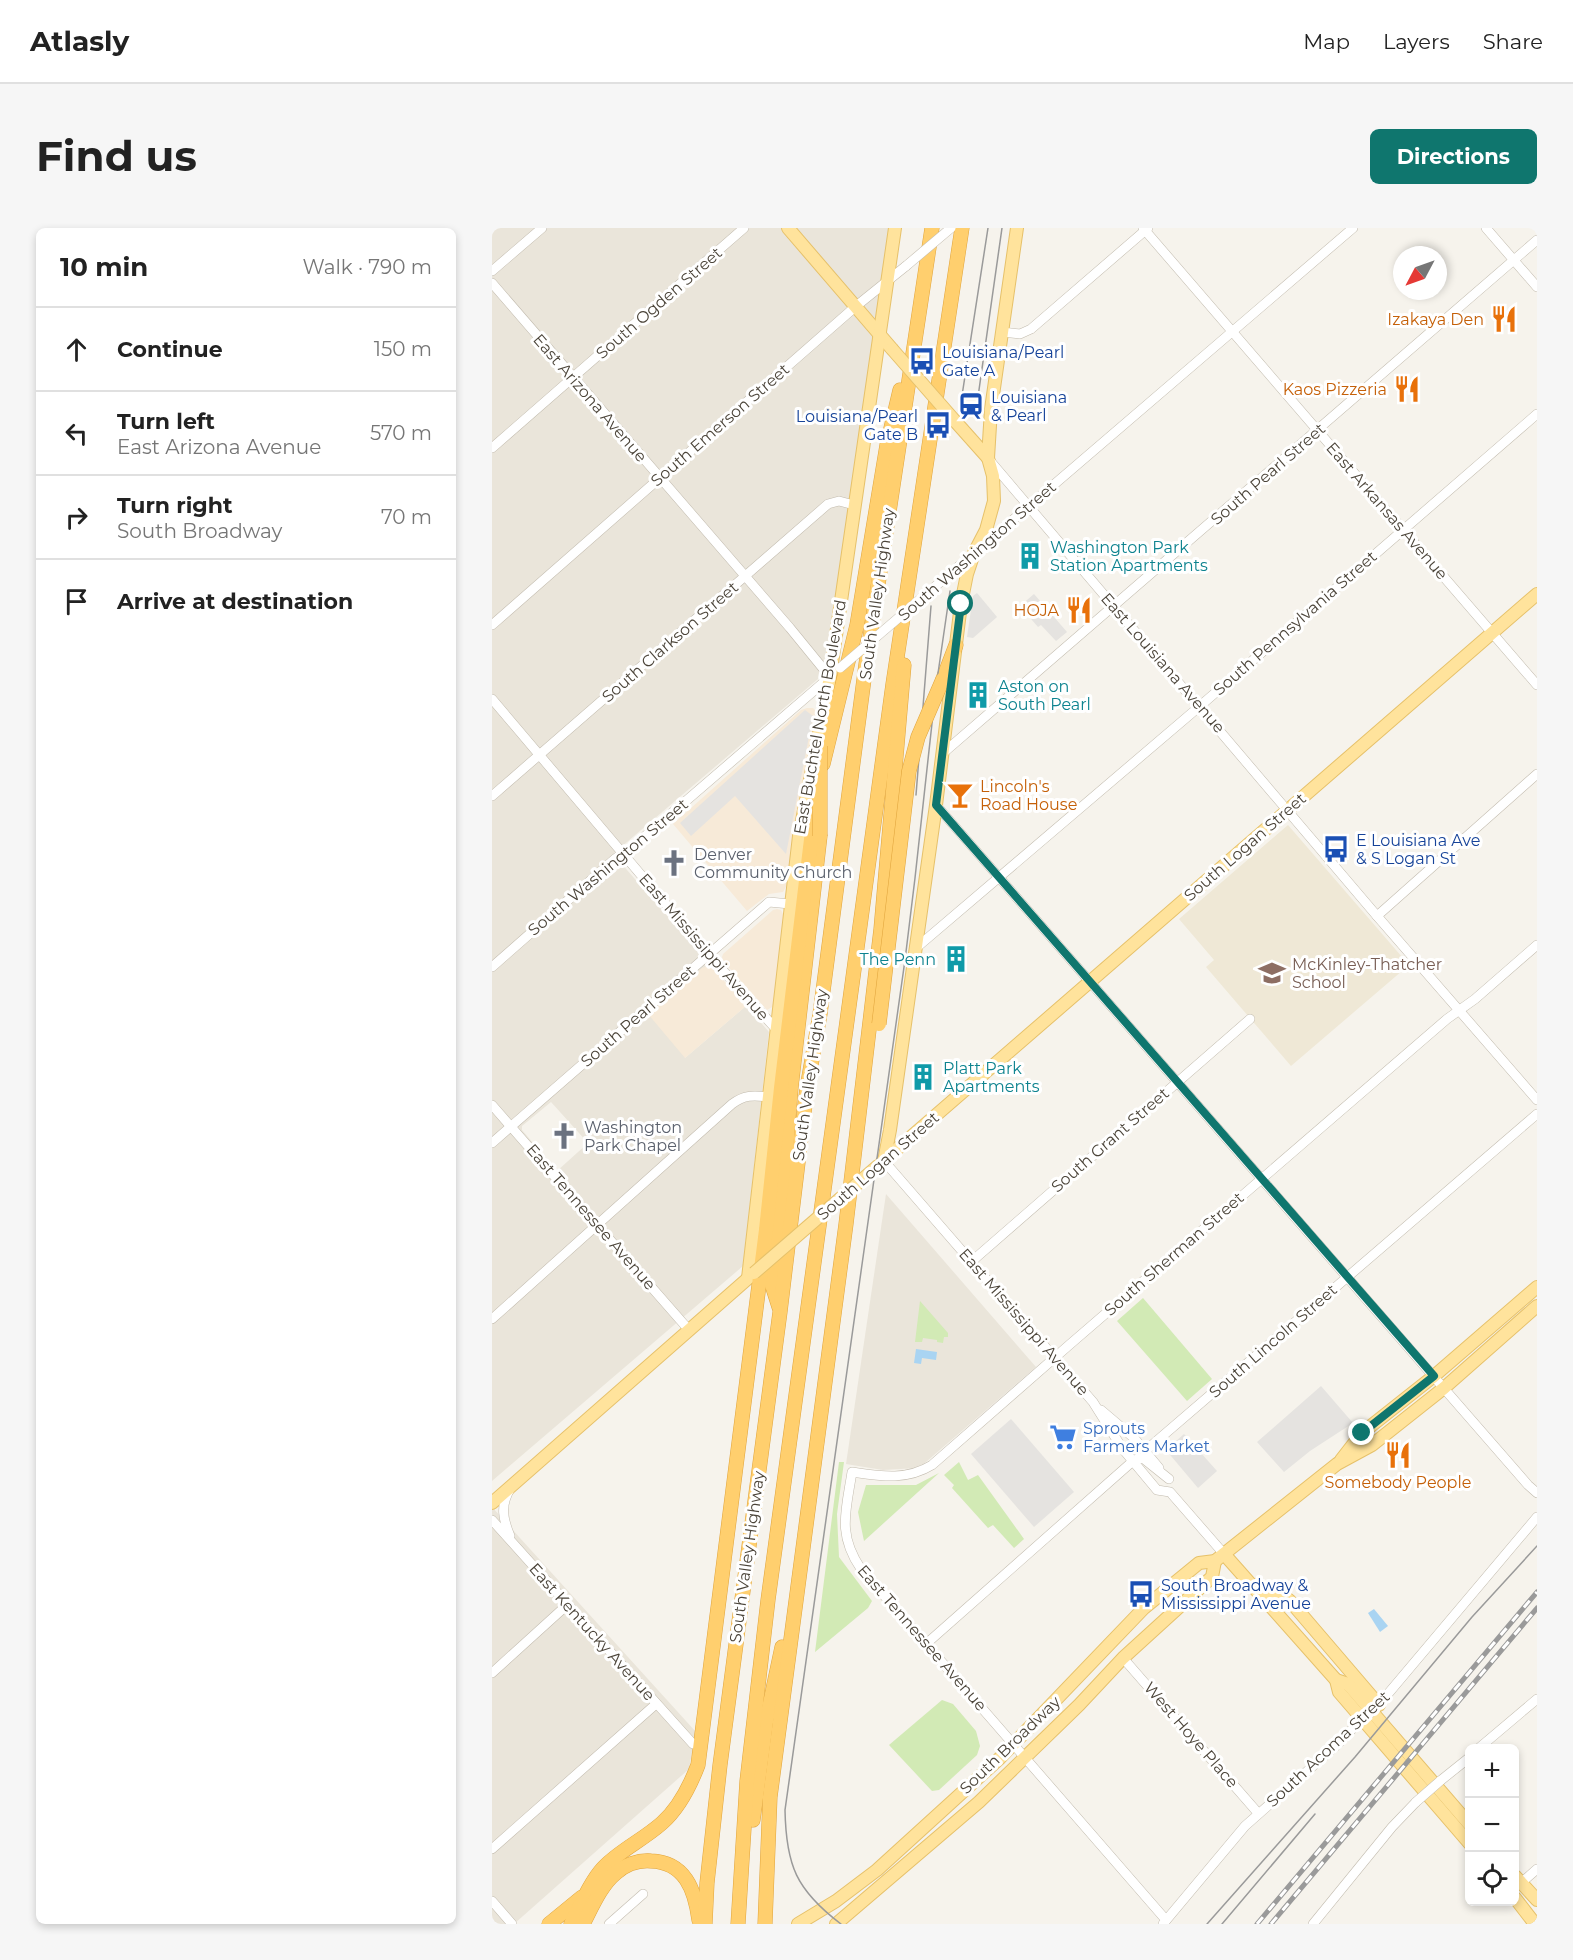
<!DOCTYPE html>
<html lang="en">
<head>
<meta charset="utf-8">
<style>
  :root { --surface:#fff; --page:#f6f6f6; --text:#222; --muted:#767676; --line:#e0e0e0; --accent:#0f766e }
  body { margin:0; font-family:Montserrat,sans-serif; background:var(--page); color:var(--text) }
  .controls { position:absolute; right:18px; bottom:18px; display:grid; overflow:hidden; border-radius:9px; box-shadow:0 3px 9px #0003 }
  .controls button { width:54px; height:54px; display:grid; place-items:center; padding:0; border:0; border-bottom:2px solid var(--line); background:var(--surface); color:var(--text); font:30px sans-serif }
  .compass { position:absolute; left:901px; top:18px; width:54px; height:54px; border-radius:50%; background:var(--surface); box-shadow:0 3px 9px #0003; rotate:229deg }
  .stop { position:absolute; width:18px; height:18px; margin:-14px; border:4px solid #0f766e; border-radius:50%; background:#fff }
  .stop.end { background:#0f766e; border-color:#fff; box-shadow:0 2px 6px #0008 }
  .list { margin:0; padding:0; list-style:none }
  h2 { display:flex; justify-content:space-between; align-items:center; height:78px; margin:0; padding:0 24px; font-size:26px }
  h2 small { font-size:20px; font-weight:400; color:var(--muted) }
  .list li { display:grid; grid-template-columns:39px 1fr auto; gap:18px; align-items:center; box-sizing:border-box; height:84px; padding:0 24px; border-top:2px solid var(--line) }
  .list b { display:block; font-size:22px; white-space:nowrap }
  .list p { margin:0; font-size:20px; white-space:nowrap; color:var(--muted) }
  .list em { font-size:20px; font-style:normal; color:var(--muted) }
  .icon { flex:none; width:33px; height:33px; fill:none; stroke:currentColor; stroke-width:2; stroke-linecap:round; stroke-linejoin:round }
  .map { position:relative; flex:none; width:1045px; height:1696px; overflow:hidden; border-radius:9px }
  header { display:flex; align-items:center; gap:36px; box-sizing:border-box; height:84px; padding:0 30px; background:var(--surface); border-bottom:2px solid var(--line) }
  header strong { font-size:28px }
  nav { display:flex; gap:33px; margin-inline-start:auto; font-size:21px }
  .intro { display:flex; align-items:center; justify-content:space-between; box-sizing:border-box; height:144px; padding:0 36px }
  h1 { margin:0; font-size:42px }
  .button { padding:15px 27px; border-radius:9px; background:var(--accent); color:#fff; font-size:21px; font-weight:700 }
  main { display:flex; gap:36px; padding:0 36px }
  aside { flex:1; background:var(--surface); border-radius:9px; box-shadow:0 3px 9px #0003 }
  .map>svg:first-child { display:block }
</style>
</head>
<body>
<header>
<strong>Atlasly</strong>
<nav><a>Map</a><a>Layers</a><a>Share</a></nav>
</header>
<div class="intro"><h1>Find us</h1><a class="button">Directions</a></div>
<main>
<aside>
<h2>10 min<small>Walk · 790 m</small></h2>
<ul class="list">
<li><svg class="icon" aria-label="ahead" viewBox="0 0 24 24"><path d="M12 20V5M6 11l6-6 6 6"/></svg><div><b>Continue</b></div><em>150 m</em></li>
<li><svg class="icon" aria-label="left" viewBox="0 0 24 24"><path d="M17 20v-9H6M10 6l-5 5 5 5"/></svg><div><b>Turn left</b><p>East Arizona Avenue</p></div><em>570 m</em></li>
<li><svg class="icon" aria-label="right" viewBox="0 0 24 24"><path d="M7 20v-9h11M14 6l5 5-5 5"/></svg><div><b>Turn right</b><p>South Broadway</p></div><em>70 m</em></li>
<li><svg class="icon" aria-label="arrive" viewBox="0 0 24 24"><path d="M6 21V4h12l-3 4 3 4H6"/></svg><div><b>Arrive at destination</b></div></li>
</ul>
</aside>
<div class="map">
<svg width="1045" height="1696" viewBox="0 0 1045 1696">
  <rect width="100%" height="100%" fill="#f6f3ec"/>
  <!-- residential -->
  <g fill="#eae5da" fill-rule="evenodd">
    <path d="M0,0H407L347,433L121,626L219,738H216L193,830L254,778L277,804L251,1038L0,1253ZM59,874L96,915L65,943L30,902V898Z"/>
    <polygon points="394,966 544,1139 427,1240 391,1242 354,1236"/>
    <polygon points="0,1279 204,1504 197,1541 22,1696 0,1696"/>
  </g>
  <!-- commercial -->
  <g fill="#f7ead8">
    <polygon points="315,480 321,480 326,485 296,655 291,664 277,666 255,683 181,596 309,482"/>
    <polygon points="285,681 289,682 292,688 282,778 275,782 231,733 230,729 231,726 281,682"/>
    <polygon points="216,738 219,738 254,778 193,830 156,786 210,740"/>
  </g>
  <!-- education -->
  <polygon fill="#efe8d6" points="796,597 917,737 799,838 714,739 722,732 687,691"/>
  <!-- green -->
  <g fill="#d2eab5">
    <polygon points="651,1070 720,1151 695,1173 625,1093"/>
    <polygon points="428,1073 456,1105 456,1109 452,1109 451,1115 445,1114 445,1112 431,1110 430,1114 423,1114"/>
    <polygon points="347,1234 352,1234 345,1286 347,1329 380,1373 376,1380 323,1424"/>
    <polygon points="467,1234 476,1252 486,1247 532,1311 522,1320 501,1297 496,1300 460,1260 462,1257 452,1247"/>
    <polygon points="447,1245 372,1313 366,1284 374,1257 424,1257"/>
    <polygon points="450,1472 461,1476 484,1503 488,1518 485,1527 447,1562 440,1563 397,1517"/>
  </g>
  <!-- parking -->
  <g fill="#e5e3e0">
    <polygon points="485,365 505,389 481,410 475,409 481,368"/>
    <polygon points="542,366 575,404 564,413 549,397 546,399 528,378"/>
    <polygon points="313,482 321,488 294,626 243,568 199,608 188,595"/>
    <polygon points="829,1158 861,1195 818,1223 792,1244 765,1214"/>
    <polygon points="519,1191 582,1264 542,1299 479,1226"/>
    <polygon points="692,1206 725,1243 706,1260 674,1222"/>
  </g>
  <!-- water -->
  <g fill="#a9d4f2">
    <polygon points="424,1121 445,1124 444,1132 430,1130 429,1136 422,1135"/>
    <polygon points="882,1381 896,1398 888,1404 876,1385"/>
  </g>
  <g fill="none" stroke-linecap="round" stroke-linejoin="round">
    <defs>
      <g id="minor">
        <polyline points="651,0 1045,457"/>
        <polyline points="994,0 1045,59"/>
        <polyline points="0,43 50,0"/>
        <polyline points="0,55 298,400 338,449"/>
        <polyline points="510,104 528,106 539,101 656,0"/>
        <polyline points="0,220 252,0"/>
        <polyline points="499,234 885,688 1045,872"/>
        <polyline points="467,338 861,0"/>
        <polyline points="0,397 363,79 414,38"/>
        <polyline points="0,471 216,726 284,801"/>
        <polyline points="450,526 1045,12"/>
        <polyline points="0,568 336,276 347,273 362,277"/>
        <polyline points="444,577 1036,1257 1045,1265"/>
        <polyline points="885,688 1045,546"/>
        <polyline points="424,720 708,478 1045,186"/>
        <polyline points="0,739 124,630 137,622 339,448"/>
        <polyline points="0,877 197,1102"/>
        <polyline points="0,915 277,674 298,676"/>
        <polyline points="392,933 601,1174 630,1220 665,1262 678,1264 732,1326"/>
        <polyline points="479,1034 758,791"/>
        <path d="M0,1091L240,876C252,867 261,867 276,869"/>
        <polyline points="609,1182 642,1210 667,1240"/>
        <polyline points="653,1223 1045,886"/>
        <polyline points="0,1292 201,1516"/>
        <path d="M18,1308C11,1291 8,1278 18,1261"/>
        <polyline points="434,1416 641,1233 647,1230 652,1231 677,1251"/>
        <polyline points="631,1430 766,1585"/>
        <polyline points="0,1445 75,1377"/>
        <polyline points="884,1480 1045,1289"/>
        <polyline points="987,1520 1045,1471"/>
        <polyline points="948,1553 978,1529"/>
        <polyline points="0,1621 164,1476"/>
        <polyline points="1029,1655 1045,1641"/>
        <polyline points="0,1673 20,1696"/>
        <path d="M674,1692L369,1341C345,1306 354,1283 360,1244C388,1248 414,1253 440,1237L576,1118L955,791L983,771L1045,717"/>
        <polyline points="117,1696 151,1666"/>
        <polyline points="671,1696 753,1598 846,1516 863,1498"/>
        <polyline points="821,1696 900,1599 924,1574"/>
      </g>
      <g id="major">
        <polyline points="296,0 400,121"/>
        <polyline points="463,193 496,230"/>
        <polyline points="392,933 398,902 444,577 469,376 475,346 482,325 494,302 502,273 501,248 496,230 499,181 525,0"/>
        <polyline points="390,934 1045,366"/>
        <polyline points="256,1050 307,608 338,449 403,0"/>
        <polyline points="849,1232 870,1205 942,1148 1045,1059"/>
        <polyline points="0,1275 261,1046"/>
        <polyline points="732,1326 844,1452 847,1464 978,1616"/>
        <polyline points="768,1366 793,1369 798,1373 887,1477"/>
        <polyline points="844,1452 856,1456 978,1597"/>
        <polyline points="1023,1648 1045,1672"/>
        <polyline points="1023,1670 1043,1696"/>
        <polyline points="306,1696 344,1673 385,1642 508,1530 652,1380 707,1335 723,1333 845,1236 880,1217 952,1160 1045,1078"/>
        <polyline points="344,1696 487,1574 587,1477 631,1430 720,1349 723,1333"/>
      </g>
      <g id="highway">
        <polyline points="451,451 464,417"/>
        <polyline points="331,536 365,397 395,217 408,162"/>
        <polyline points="287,1079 280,1057 290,972 299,860 328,608"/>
        <polyline points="261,1592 274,1494 290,1419"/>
        <polyline points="57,1696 90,1669"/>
        <path d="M79,1696C88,1679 98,1654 111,1640C128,1622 151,1612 170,1595C187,1580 198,1558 206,1537L274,1002L289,860L324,570"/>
        <path d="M91,1696C100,1679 109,1657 124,1645C133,1637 146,1632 159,1633C193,1634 203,1662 207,1692"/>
        <polyline points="213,1696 215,1655 228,1537 288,1084 315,860 328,786 374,436 440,0"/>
        <polyline points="246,1696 255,1553 276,1372 401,456 470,0"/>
        <polyline points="273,1696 278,1569 354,996 389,701 412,437"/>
      </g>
    </defs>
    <!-- minor casing -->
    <use href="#minor" stroke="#c2bbae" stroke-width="10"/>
    <!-- major casing -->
    <use href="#major" stroke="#e6c16a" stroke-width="14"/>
    <!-- highway casing -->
    <use href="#highway" stroke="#e0a43c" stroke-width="15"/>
    <!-- minor -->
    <use href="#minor" stroke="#fff" stroke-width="9"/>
    <!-- major -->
    <use href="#major" stroke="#ffe39c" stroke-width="12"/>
    <!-- highway -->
    <use href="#highway" stroke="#ffcf6e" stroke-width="14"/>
    <!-- tram -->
    <g stroke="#9a9a9a" stroke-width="1.5">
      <polyline points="469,174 496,0"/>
      <polyline points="483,190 510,0"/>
      <polyline points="424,567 439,378"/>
      <path d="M349,1696C304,1662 294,1637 293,1582L413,732L423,650L444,459L458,363"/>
      <polyline points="715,1696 863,1529 980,1389 1045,1318"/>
      <polyline points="730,1696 823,1586"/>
    </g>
    <defs>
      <g id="rail">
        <polyline points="765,1696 1045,1364"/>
        <polyline points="779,1696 1045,1380"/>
      </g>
    </defs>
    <!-- rail casing -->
    <use href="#rail" stroke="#9a9a9a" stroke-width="5"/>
    <!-- rail -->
    <use href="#rail" stroke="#fff" stroke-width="3" stroke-dasharray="9" stroke-linecap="butt"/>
    <defs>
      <g id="minor-bridge">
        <polyline points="414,38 459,0"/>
        <polyline points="348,440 467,338"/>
        <polyline points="863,1498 884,1480"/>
        <polyline points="924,1574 948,1553"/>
      </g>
      <g id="major-bridge">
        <polyline points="400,121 463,193"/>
        <polyline points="262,1045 387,937"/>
      </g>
      <g id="highway-bridge">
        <polyline points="328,518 328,608"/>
        <polyline points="387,796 417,543 426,509 451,451"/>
      </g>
    </defs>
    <!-- minor-bridge casing -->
    <use href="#minor-bridge" stroke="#c2bbae" stroke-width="10" stroke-linecap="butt"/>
    <!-- major-bridge casing -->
    <use href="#major-bridge" stroke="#e6c16a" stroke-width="14" stroke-linecap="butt"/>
    <!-- highway-bridge casing -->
    <use href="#highway-bridge" stroke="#e0a43c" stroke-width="15" stroke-linecap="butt"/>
    <!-- minor-bridge -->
    <use href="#minor-bridge" stroke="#fff" stroke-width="9"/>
    <!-- major-bridge -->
    <use href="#major-bridge" stroke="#ffe39c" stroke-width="12"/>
    <!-- highway-bridge -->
    <use href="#highway-bridge" stroke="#ffcf6e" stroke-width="14"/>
  </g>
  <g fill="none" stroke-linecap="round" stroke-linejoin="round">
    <!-- route -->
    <polyline stroke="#0f766e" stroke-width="8" points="469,376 444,577 942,1148 870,1205"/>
  </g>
  <!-- icons -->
  <defs>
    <symbol id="restaurant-bare" viewBox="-9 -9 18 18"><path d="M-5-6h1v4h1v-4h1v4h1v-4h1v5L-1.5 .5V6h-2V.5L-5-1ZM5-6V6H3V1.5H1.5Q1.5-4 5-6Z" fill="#e8710a" stroke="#fff" stroke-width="2.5" paint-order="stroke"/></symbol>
    <symbol id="bus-bare" viewBox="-9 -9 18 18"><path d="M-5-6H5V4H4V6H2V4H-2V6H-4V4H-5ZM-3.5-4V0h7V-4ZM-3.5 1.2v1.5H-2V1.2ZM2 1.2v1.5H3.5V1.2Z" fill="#1a4fb4" stroke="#fff" stroke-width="2.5" paint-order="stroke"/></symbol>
    <symbol id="station-bare" viewBox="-9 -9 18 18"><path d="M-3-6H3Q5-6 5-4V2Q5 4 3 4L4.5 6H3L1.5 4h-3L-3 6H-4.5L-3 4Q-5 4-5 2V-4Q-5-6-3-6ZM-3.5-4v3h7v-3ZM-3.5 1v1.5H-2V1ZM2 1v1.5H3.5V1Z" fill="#1a4fb4" stroke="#fff" stroke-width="2.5" paint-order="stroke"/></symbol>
    <symbol id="building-bare" viewBox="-9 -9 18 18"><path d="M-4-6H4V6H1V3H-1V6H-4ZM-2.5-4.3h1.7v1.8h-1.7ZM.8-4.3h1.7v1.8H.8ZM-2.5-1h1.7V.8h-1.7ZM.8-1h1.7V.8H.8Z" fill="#0f9aa8" stroke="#fff" stroke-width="2.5" paint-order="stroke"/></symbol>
    <symbol id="bar-bare" viewBox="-9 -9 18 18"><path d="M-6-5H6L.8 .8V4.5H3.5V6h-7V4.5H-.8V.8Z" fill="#e8710a" stroke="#fff" stroke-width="2.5" paint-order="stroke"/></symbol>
    <symbol id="church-bare" viewBox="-9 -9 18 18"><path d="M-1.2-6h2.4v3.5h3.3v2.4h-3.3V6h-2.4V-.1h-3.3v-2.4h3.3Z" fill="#6b7280" stroke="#fff" stroke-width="2.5" paint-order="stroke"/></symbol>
    <symbol id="school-bare" viewBox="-9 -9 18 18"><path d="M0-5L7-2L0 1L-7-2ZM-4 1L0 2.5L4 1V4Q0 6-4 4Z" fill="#8d6e63" stroke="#fff" stroke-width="2.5" paint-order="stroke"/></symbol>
    <symbol id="supermarket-bare" viewBox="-9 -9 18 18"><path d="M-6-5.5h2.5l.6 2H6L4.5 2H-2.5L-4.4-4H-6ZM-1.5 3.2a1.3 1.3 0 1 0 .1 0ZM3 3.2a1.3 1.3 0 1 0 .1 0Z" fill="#3f7fe0" stroke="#fff" stroke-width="2.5" paint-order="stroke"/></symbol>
  </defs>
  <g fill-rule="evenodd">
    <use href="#restaurant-bare" x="993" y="72" width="38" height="38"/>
    <use href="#bus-bare" x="411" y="114" width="38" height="38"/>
    <use href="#restaurant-bare" x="896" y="142" width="38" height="38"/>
    <use href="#station-bare" x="460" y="159" width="38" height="38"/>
    <use href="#bus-bare" x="427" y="178" width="38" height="38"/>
    <use href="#building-bare" x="519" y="309" width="38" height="38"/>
    <use href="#restaurant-bare" x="568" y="363" width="38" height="38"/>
    <use href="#building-bare" x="467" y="448" width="38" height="38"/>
    <use href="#bar-bare" x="449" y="548" width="38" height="38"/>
    <use href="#bus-bare" x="825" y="602" width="38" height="38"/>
    <use href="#church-bare" x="163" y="616" width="38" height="38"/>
    <use href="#building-bare" x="445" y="712" width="38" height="38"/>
    <use href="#school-bare" x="761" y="726" width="38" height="38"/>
    <use href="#building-bare" x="412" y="830" width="38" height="38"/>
    <use href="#church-bare" x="53" y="889" width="38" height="38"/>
    <use href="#supermarket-bare" x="552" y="1190" width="38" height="38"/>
    <use href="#restaurant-bare" x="887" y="1208" width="38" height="38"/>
    <use href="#bus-bare" x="630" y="1347" width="38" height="38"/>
  </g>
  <g text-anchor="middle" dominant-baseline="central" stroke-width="6" stroke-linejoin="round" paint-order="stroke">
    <!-- street labels -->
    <g font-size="16" fill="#4b4439" stroke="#fff">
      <text transform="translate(167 75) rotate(-41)">South Ogden Street</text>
      <text transform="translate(98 170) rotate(49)">East Arizona Avenue</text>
      <text transform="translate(228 197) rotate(-41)">South Emerson Street</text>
      <text transform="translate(776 246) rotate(-41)">South Pearl Street</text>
      <text transform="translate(895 283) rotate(49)">East Arkansas Avenue</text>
      <text transform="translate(485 323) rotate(-41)">South Washington Street</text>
      <text transform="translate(385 366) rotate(-82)">South Valley Highway</text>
      <text transform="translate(803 395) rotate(-41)">South Pennsylvania Street</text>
      <text transform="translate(178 414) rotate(-41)">South Clarkson Street</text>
      <text transform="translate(671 435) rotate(49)">East Louisiana Avenue</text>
      <text transform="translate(328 489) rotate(-80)">East Buchtel North Boulevard</text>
      <text transform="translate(753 619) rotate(-41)">South Logan Street</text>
      <text transform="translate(116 639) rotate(-40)">South Washington Street</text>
      <text transform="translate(212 719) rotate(49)">East Mississippi Avenue</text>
      <text transform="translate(146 788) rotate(-41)">South Pearl Street</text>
      <text transform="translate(318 847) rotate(-82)">South Valley Highway</text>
      <text transform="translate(618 912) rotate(-41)">South Grant Street</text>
      <text transform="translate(386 938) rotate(-41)">South Logan Street</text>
      <text transform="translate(99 989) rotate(49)">East Tennessee Avenue</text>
      <text transform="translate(682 1026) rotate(-41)">South Sherman Street</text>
      <text transform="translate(532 1094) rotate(49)">East Mississippi Avenue</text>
      <text transform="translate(781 1113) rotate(-41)">South Lincoln Street</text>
      <text transform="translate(255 1329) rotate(-82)">South Valley Highway</text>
      <text transform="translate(100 1404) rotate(48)">East Kentucky Avenue</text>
      <text transform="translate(430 1410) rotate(49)">East Tennessee Avenue</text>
      <text transform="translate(699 1507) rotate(49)">West Hoye Place</text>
      <text transform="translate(518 1517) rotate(-44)">South Broadway</text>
      <text transform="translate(836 1521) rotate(-43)">South Acoma Street</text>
    </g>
    <!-- food labels -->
    <g font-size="16" fill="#c56008" stroke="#fff" text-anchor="end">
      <text x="992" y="91">Izakaya Den</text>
      <text x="895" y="161">Kaos Pizzeria</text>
      <text x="567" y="382">HOJA</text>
      <text x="488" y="558" text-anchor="start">Lincoln's<tspan x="488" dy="18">Road House</tspan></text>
      <text x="906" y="1254" text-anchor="middle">Somebody People</text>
    </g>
    <!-- transit labels -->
    <g font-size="16" fill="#164399" stroke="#fff" text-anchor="start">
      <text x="450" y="124">Louisiana/Pearl<tspan x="450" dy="18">Gate A</tspan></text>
      <text x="499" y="169">Louisiana<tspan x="499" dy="18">&amp; Pearl</tspan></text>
      <text x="426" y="188" text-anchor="end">Louisiana/Pearl<tspan x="426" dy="18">Gate B</tspan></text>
      <text x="864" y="612">E Louisiana Ave<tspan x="864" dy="18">&amp; S Logan St</tspan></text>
      <text x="669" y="1357">South Broadway &amp;<tspan x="669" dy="18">Mississippi Avenue</tspan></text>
    </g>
    <!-- culture labels -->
    <g font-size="16" fill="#0d838f" stroke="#fff" text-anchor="start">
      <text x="558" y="319">Washington Park<tspan x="558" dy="18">Station Apartments</tspan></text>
      <text x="506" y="458">Aston on<tspan x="506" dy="18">South Pearl</tspan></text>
      <text x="444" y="731" text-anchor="end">The Penn</text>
      <text x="451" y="840">Platt Park<tspan x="451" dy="18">Apartments</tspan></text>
    </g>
    <!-- worship labels -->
    <g font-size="16" fill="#5b616d" stroke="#fff" text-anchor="start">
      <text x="202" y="626">Denver<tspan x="202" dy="18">Community Church</tspan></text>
      <text x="92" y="899">Washington<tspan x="92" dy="18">Park Chapel</tspan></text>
    </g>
    <!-- education labels -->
    <g font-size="16" fill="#785e54" stroke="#fff" text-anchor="start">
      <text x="800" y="736">McKinley-Thatcher<tspan x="800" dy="18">School</tspan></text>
    </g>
    <!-- shop labels -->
    <g font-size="16" fill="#366cbe" stroke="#fff" text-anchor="start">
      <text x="591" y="1200">Sprouts<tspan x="591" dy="18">Farmers Market</tspan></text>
    </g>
  </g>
</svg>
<div class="controls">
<button>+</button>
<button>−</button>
<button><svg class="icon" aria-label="locate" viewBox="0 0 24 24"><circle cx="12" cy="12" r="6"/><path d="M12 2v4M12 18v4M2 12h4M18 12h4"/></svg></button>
</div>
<svg class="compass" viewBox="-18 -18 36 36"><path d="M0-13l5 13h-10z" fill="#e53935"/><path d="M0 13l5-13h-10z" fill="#767676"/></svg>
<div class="stop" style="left:469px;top:376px"></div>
<div class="stop end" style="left:870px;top:1205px"></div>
</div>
</main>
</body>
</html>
